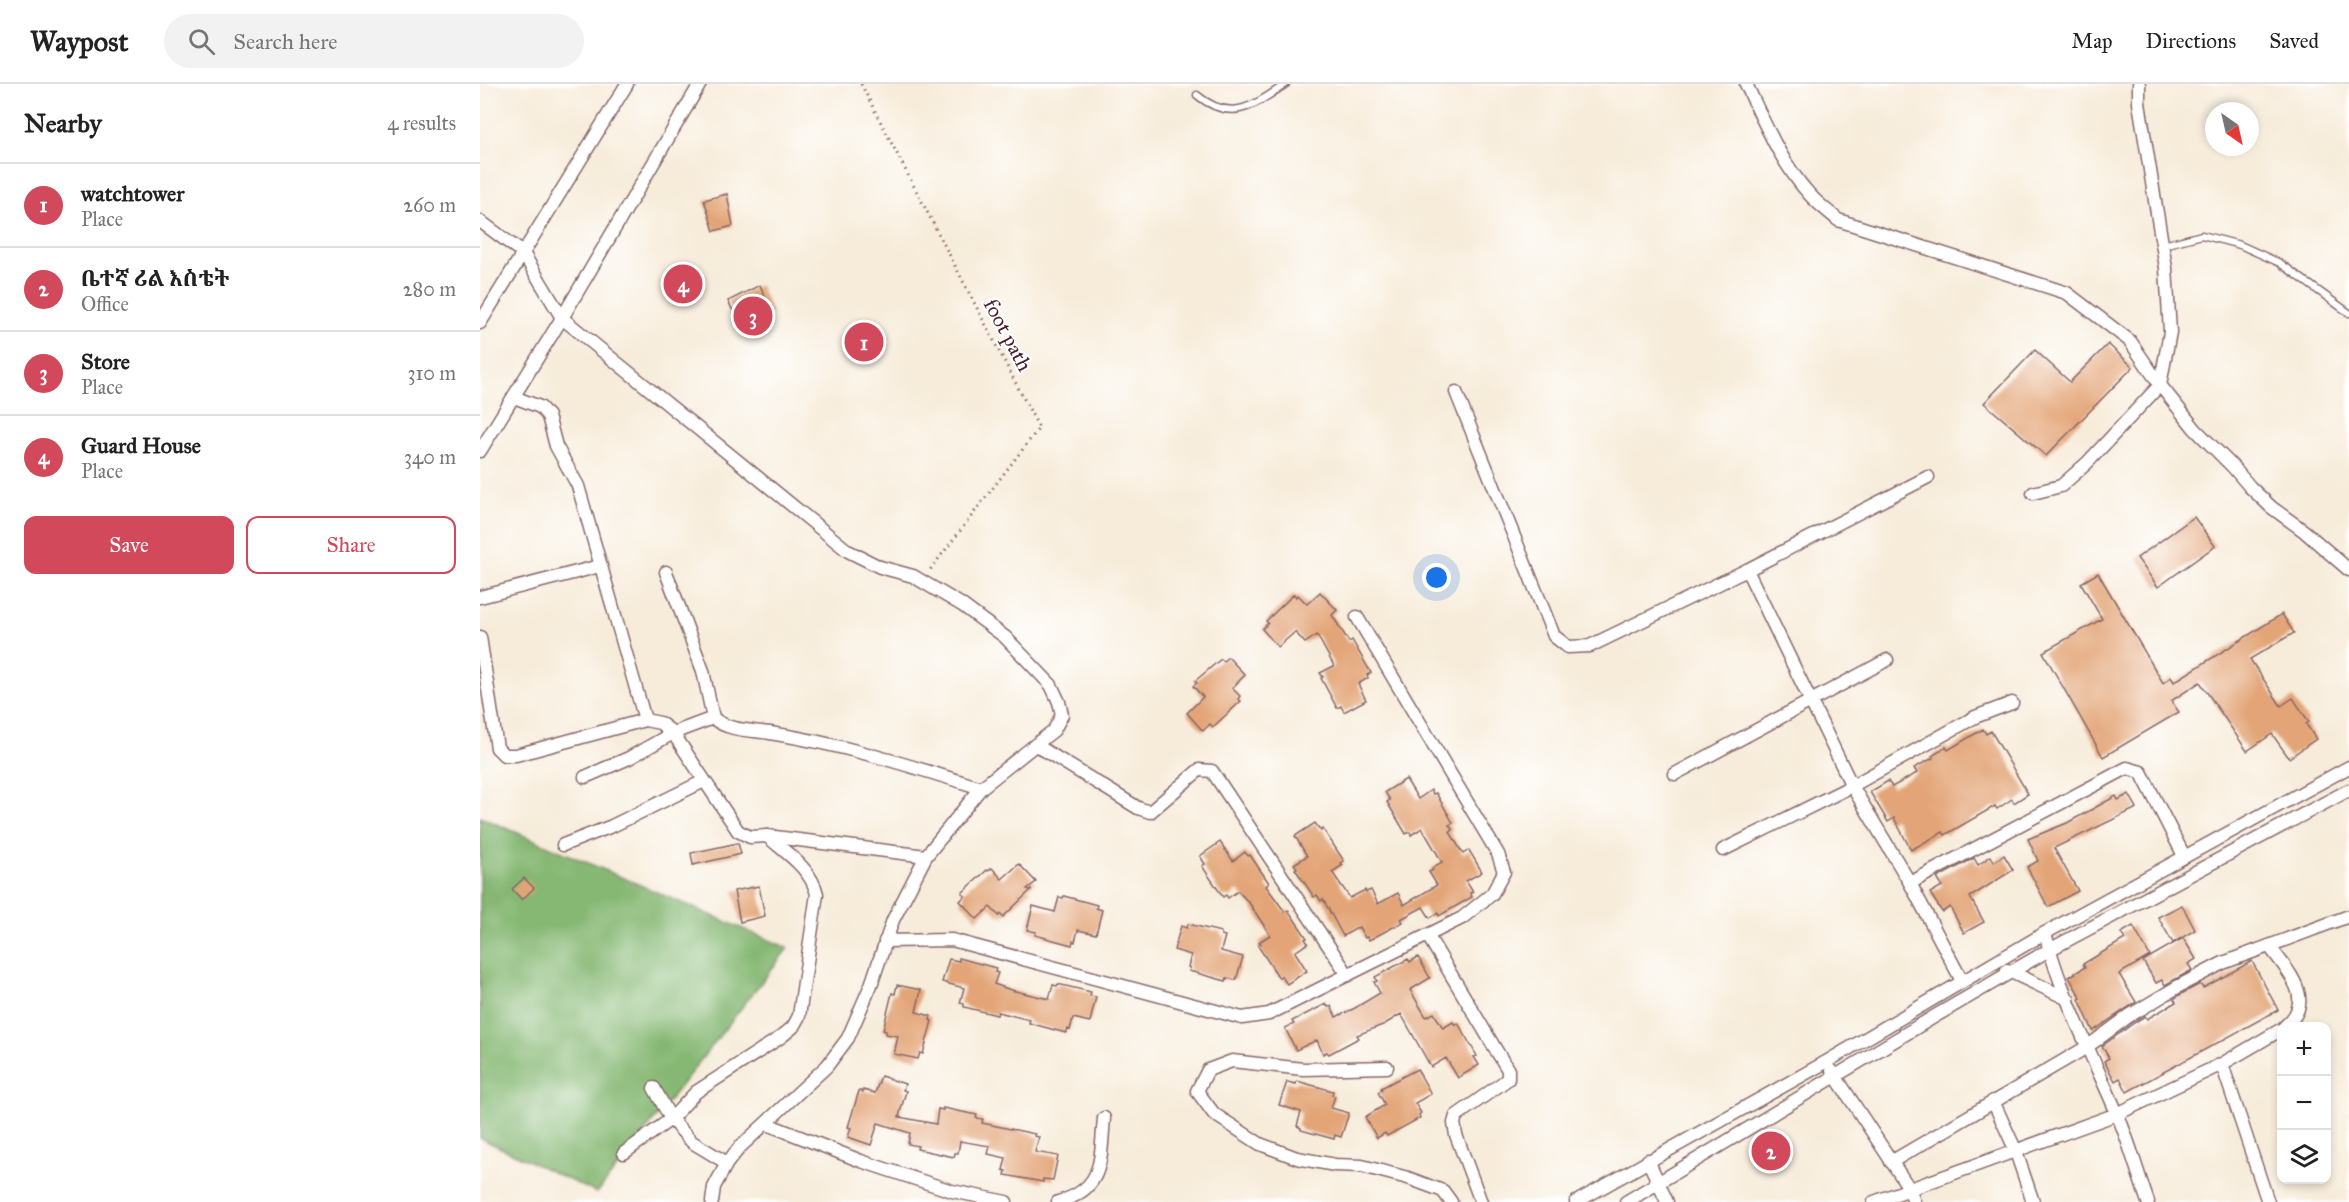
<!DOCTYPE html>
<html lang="en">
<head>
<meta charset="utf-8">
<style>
  :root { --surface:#fff; --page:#f2f2f2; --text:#222; --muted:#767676; --line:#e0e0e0; --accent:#d1495b }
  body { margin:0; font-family:"IM FELL Great Primer","Noto Serif Ethiopic",serif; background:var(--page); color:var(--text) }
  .controls { position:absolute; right:18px; bottom:18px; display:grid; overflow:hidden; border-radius:12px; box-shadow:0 3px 9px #0003 }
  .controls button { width:54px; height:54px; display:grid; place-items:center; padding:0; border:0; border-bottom:2px solid var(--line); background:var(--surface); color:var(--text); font:30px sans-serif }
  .compass { position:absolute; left:1725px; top:18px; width:54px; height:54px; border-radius:50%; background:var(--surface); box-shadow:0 3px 9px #0003; rotate:146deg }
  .you { position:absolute; left:957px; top:494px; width:21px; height:21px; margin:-15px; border:4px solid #fff; border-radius:50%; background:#1a73e8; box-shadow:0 0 0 9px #1a73e833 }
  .badge { display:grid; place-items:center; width:39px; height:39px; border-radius:50%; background:var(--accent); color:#fff; font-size:20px; font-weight:700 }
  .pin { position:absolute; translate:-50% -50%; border:3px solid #fff; box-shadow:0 2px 6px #0006 }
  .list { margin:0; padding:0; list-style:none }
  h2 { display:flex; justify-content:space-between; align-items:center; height:78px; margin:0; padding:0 24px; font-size:26px }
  h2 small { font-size:20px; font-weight:400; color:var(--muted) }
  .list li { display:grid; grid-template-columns:39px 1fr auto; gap:18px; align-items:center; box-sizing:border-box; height:84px; padding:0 24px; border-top:2px solid var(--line) }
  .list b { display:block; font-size:22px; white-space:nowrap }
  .list p { margin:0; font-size:20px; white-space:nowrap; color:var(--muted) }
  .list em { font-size:20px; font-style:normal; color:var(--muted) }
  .actions { display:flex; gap:12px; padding:18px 24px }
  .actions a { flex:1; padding:14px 0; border:2px solid var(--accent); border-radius:12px; text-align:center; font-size:21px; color:var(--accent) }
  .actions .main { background:var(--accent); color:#fff }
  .icon { flex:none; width:33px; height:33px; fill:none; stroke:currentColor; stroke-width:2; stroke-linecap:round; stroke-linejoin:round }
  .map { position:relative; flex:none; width:1869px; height:1118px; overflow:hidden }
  header { display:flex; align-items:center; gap:36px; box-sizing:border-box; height:84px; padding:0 30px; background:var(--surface); border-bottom:2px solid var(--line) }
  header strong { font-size:28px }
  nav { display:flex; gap:33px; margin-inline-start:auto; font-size:21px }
  .search { width:420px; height:54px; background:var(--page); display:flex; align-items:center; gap:15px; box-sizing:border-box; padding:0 21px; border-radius:33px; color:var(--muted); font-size:22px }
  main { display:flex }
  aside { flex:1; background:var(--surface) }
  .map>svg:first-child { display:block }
</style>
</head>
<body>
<header>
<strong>Waypost</strong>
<div class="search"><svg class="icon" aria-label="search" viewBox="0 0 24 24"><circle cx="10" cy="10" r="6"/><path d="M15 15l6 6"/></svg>Search here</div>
<nav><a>Map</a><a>Directions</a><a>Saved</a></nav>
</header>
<main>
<aside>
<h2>Nearby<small>4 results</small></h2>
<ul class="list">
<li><span class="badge">1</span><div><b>watchtower</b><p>Place</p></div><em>260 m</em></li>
<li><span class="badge">2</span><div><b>ቤተኛ ሪል እስቴት</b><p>Office</p></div><em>280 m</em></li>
<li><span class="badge">3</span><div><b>Store</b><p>Place</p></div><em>310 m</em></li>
<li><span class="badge">4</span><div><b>Guard House</b><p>Place</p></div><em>340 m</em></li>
</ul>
<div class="actions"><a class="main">Save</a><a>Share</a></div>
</aside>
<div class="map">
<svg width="1869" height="1118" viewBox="0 0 1869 1118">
  <rect width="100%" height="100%" fill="#fff"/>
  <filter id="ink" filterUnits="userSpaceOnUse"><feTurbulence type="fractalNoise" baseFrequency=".0167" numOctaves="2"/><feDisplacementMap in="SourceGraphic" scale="12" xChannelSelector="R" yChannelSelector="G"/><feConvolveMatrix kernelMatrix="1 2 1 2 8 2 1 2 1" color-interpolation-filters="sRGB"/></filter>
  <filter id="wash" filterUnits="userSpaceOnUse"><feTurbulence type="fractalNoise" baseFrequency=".008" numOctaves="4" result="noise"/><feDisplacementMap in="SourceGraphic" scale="24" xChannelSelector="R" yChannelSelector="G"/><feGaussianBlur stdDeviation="1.35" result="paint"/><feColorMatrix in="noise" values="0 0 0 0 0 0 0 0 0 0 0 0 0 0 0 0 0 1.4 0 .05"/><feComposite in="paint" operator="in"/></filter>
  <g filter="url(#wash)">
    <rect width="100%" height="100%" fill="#f7ecda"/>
    <!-- forest -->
    <polygon fill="#86b873" stroke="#686c4f" stroke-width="1.5" points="0,733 308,864 117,1109 0,1054"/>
    <g id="blocks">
      <!-- building -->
      <g fill="#e3a577">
        <polygon points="247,110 253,142 234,147 224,116"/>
        <polygon points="280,201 292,230 261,243 248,217"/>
        <polygon points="1628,260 1653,283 1566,372 1504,319 1555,266 1590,298"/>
        <polygon points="1714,433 1735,462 1678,503 1657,474"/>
        <polygon points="1618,489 1683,599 1691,593 1694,598 1802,530 1814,549 1770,575 1801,622 1813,614 1829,638 1826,640 1836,655 1809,674 1792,650 1767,667 1720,598 1691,617 1699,628 1623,673 1563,568 1622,535 1601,499"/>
        <polygon points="840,508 857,526 852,531 869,558 872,556 891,589 887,591 888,594 878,600 886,616 864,628 861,622 857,624 841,594 843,593 840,589 854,582 837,551 825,559 815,548 798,563 782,545 788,539 786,537 814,510 816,513 818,511 827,520"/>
        <polygon points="748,573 765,591 752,604 760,612 758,615 761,617 733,643 730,640 723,647 707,629 723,613 713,602 717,599 715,597 741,575 743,577"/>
        <polygon points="1503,645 1506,650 1511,647 1548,710 1534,719 1532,715 1517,725 1515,722 1465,751 1463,748 1431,766 1414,734 1408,738 1390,708 1408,697 1412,703 1437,689 1434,684 1453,674 1452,672 1466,663 1468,666"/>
        <polygon points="926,695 938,715 951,706 953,710 956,709 973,739 969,741 973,746 970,748 983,770 989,766 1002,788 986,797 993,808 990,809 992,813 959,832 958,829 950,834 943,823 921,835 923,838 889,856 887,853 885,854 879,843 863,852 843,815 841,817 837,811 834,813 815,785 817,784 814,780 827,772 815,752 835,739 841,747 843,745 864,777 861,779 863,781 852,788 870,814 885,806 886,808 891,806 898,820 918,809 924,821 957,801 949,788 953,786 952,784 962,778 942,744 931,751 930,748 926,750 907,718 910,716 905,708"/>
        <polygon points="1649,710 1657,724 1574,764 1598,807 1568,823 1547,783 1558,777 1548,755 1587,739 1636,712 1638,716"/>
        <polygon points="740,758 753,777 765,768 768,772 770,771 789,799 786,802 805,828 808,826 827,854 825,855 828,859 815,868 827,887 807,900 801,892 799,894 778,862 781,860 779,858 790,851 770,820 758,807 748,814 746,811 743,813 722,782 725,780 720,772"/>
        <polygon points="258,759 261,770 213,781 211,769"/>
        <polygon points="1524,771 1533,786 1490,813 1504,838 1484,849 1470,823 1462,828 1450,809 1462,802 1457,794 1494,774 1498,781 1511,772 1514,778"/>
        <polygon points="539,780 556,798 547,805 551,806 523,833 521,830 519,832 510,823 497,835 480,817 485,812 482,809 507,786 508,787 512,784 522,795"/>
        <polygon points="44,794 54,804 42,816 32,805"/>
        <polygon points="279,802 285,832 260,838 254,807"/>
        <polygon points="584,812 617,821 616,824 622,826 616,850 598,846 595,858 593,857 592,861 555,851 556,848 547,846 553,822 575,828 579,813 583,814"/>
        <polygon points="1702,821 1715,846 1693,859 1678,833"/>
        <polygon points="708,840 741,848 741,851 745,852 741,867 763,873 756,896 747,894 746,897 709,887 710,884 708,883 711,871 694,866 701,842 707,844"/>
        <polygon points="1653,842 1670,872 1639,890 1656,918 1613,947 1599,915 1601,914 1589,893 1605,883 1603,880 1645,855 1641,849"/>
        <polygon points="1703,854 1716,875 1708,880 1712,886 1685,901 1682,896 1676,899 1663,877"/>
        <polygon points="938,873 950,894 930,906 946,933 954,929 963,944 973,938 975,941 978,939 997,972 994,973 999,981 978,994 966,974 951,983 921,930 905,940 877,951 879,954 849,970 847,968 843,970 837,956 816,966 805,944 814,940 812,937 846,920 848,923 851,922 856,933 875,924 900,909 894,898 897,897 895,893 928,875 930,878"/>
        <polygon points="479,874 516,884 515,888 518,889 514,900 531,906 569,915 573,901 577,902 578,900 611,908 610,912 616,913 610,938 593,934 590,946 587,945 586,949 549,939 550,936 518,928 517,931 484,923 484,920 480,919 484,904 462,898 469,875 479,877"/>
        <polygon points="1772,877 1798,926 1647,1008 1640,994 1635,997 1624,977 1629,974 1622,962 1654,939 1665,932 1667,935 1696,918 1694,915 1703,909 1720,900 1723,904 1725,903"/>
        <polygon points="417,901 441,906 436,928 451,932 450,936 452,937 443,970 440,969 438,975 414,970 418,952 406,950 406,947 403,946 412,909 415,910"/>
        <polygon points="937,985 951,1010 935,1019 941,1029 939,1031 940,1034 907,1052 905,1049 897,1054 885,1033 905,1021 898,1008 902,1006 901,1004"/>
        <polygon points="401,992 425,1000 423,1006 426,1007 419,1033 456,1040 458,1025 463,1026 463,1024 497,1031 496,1034 503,1035 502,1039 555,1050 554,1052 559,1053 555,1068 578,1072 573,1096 563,1095 563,1098 525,1091 526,1087 523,1086 526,1074 508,1070 510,1062 480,1057 478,1069 475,1069 474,1073 437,1065 438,1062 428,1060 430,1049 398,1039 391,1061 368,1053 371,1044 368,1043 379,1007 383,1008 383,1006 395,1009"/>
        <polygon points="817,997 853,1007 852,1011 855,1012 851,1024 869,1029 861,1053 855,1051 854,1055 821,1046 821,1044 817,1042 821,1028 799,1021 807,998 816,1000"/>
      </g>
    </g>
  </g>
  <g filter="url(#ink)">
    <use href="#blocks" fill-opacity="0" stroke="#876768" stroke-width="1.5"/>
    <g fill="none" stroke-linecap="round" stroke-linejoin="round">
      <defs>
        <g id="lane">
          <path d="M717,11C752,40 774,21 806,0"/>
          <polyline points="1683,161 1722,151 1760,161 1800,179 1869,229"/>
        </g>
        <g id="street">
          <path d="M1266,0C1284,38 1301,79 1330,111C1338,120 1349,128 1358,136L1587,209L1650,257L1680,301L1715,345L1753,383L1770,403L1791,423L1824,447L1869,486"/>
          <polyline points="0,137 43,169 82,234 368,467 400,483 433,492 482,521 525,553 571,601 579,618 582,631 574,646 501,704 446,772 413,836 391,901 368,954 347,982 260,1063 247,1079 234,1103 232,1118"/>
          <polyline points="0,239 147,0"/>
          <polyline points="976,308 1074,552 1088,563 1110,562 1267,486 1448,393"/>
          <polyline points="34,313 60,323 68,332 76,362 98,402 165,636"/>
          <polyline points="0,367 82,234 220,0"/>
          <polyline points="1553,409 1581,402 1607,379 1680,301 1690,248 1686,184 1659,19 1659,0"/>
          <polyline points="1267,486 1372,702 1430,799 1482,897"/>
          <polyline points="186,488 223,587 233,634"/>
          <polyline points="0,513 120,482"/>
          <path d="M0,553L17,664L24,671H36L165,636L180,639L193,649L233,634C248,647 271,646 290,649C362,660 431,682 501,704"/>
          <polyline points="556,661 658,724 670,728 719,686 732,687 868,891"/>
          <polyline points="1195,690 1407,576"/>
          <polyline points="105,693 149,674 193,649 258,747 270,753 287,752 446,772"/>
          <polyline points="83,761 132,742 224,697"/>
          <polyline points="1243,766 1372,702 1495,633 1532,619"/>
          <polyline points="1430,799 1647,684 1661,688 1704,772"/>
          <path d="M1565,849C1581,911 1611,969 1636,1027C1649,1056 1657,1088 1668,1118"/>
          <polyline points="948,852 1028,986 1028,995 976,1032 974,1039 976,1051 1001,1118"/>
          <polyline points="405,857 472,856 762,934 789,930 982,834 1012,810 1024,788 1018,770 877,533"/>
          <path d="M1790,863C1808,887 1837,917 1805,942"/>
          <polyline points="1527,886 1588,915"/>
          <polyline points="1742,980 1788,1118"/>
          <polyline points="907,983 823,985 752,977 728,986 717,1007 734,1030 780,1060 817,1074 855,1081 882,1082 928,1094 963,1107 971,1118"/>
          <polyline points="1352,987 1429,1104 1434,1118"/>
          <polyline points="174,1004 191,1035 212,1058 247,1079"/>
          <polyline points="1513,1017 1535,1065 1553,1118"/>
          <polyline points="287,1040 381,1077 472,1107 526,1118"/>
          <path d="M144,1069L191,1035L216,1008L301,953L313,943L319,932L337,810C331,784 306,769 287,752"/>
          <polyline points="1168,1076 1187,1118"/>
          <polyline points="1411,1078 1607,963 1649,932 1699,902 1743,879 1869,832"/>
          <path d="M578,1118C625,1105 620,1075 624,1034"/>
          <polyline points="1096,1118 1346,978 1565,849 1869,683"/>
          <polyline points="1146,1118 1457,931 1569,866 1869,706"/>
          <polyline points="1394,1118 1637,1030 1742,980 1802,945"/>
        </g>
      </defs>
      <!-- lane casing -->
      <use href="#lane" stroke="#876768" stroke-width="9"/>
      <!-- street casing -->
      <use href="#street" stroke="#876768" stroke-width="15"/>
      <!-- path -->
      <polyline stroke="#876768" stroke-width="3" stroke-dasharray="1.5 4.5" stroke-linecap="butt" points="381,0 559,344 450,486"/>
      <!-- lane -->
      <use href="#lane" stroke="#fff" stroke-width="6"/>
      <!-- street -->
      <use href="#street" stroke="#fff" stroke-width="12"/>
    </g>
  </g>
  <g text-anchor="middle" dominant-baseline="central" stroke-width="4.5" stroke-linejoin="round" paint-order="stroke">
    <!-- street labels -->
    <g font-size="21" fill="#4a1f2b" stroke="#fff">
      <text transform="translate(528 251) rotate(62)">foot path</text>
    </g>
  </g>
</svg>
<div class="controls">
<button>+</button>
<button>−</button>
<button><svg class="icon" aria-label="layers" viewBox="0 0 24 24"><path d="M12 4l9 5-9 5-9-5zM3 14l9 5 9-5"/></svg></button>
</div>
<svg class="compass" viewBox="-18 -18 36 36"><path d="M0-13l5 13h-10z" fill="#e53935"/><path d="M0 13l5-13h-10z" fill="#767676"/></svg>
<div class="you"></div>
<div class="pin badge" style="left:384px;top:258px">1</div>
<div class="pin badge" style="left:1291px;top:1067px">2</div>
<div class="pin badge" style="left:273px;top:232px">3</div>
<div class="pin badge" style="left:203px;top:200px">4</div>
</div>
</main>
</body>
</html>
